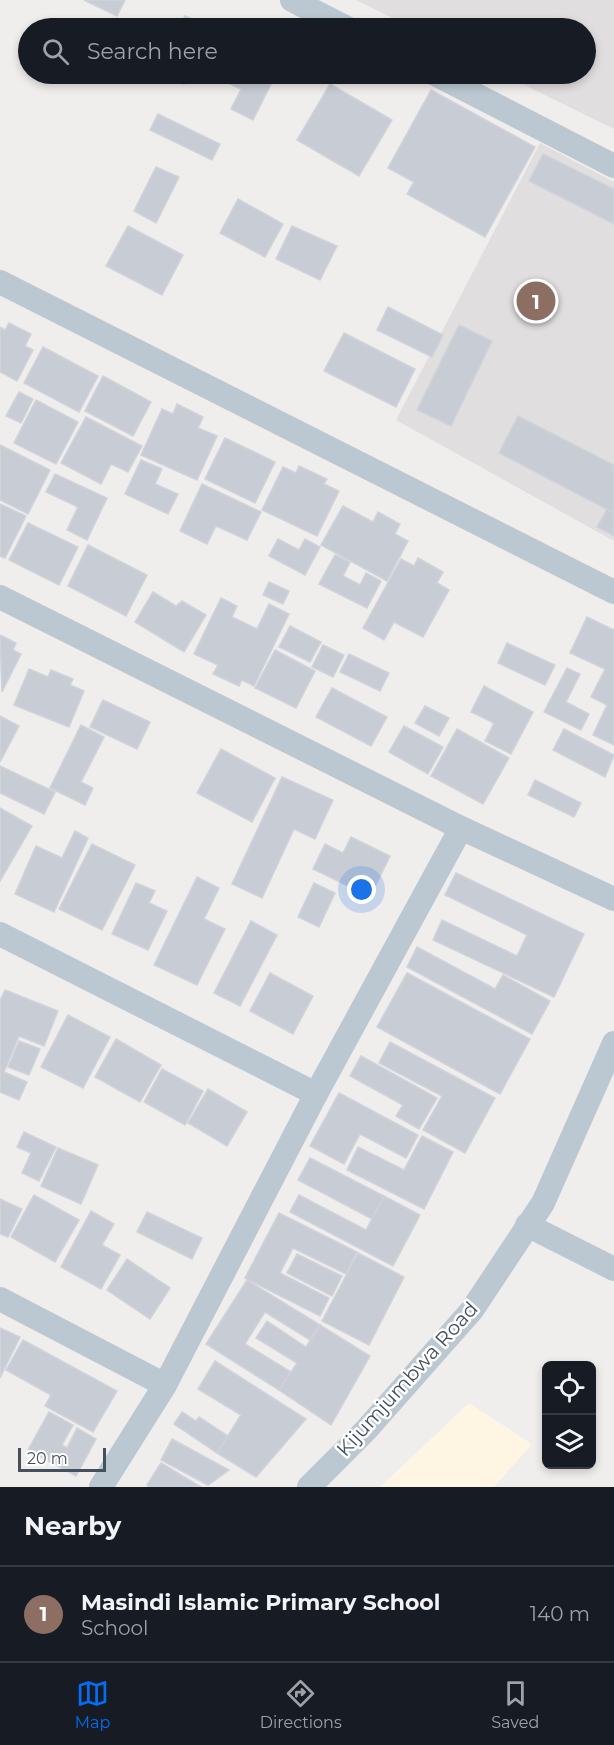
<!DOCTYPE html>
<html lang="en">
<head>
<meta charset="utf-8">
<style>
  :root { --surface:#171b24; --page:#242831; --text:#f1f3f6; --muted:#9ea1a6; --line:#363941; --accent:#056df2 }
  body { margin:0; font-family:Montserrat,sans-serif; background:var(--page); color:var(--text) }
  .controls { position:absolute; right:18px; bottom:18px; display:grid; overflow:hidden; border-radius:9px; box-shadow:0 3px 9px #0003 }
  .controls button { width:54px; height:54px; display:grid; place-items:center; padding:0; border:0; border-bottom:2px solid var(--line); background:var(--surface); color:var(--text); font:30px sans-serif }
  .scale { position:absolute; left:18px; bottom:15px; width:88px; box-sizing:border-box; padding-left:6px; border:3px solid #43515d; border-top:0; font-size:16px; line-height:21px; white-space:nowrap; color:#43515d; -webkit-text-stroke:4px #fff; paint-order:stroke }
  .you { position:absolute; left:362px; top:890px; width:21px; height:21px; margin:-15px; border:4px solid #fff; border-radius:50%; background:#1a73e8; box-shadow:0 0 0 9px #1a73e833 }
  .badge { display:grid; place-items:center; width:39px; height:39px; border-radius:50%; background:var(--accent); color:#fff; font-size:20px; font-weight:700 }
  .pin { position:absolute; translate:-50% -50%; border:3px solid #fff; box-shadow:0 2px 6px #0006 }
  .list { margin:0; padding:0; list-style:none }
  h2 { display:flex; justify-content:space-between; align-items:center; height:78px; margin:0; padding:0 24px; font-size:26px }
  h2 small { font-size:20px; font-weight:400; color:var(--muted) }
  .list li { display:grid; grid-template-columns:39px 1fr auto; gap:18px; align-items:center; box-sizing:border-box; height:96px; padding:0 24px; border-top:2px solid var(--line) }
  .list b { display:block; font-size:22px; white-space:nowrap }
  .list p { margin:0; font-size:20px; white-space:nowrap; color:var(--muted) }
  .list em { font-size:20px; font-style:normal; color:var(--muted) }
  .icon { flex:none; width:33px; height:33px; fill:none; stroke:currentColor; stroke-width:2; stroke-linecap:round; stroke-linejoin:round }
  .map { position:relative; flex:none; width:614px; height:1487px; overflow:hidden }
  .search { position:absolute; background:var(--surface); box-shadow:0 3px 9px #0003; left:18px; right:18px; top:18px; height:66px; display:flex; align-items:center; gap:15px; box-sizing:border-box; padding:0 21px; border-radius:33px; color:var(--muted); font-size:22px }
  .sheet { height:174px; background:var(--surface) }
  nav { display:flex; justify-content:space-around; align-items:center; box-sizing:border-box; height:84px; border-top:2px solid var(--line); background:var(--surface); font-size:16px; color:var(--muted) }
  nav a { display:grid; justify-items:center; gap:3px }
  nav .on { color:var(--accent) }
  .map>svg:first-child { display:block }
</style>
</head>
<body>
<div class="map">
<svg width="614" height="1487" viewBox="0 0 614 1487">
  <rect width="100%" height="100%" fill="#f0eded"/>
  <!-- commercial -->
  <polygon fill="#fef6e3" points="469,1403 532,1444 494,1487 380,1487"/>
  <!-- education -->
  <g fill="#e1dedf">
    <polygon points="356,0 614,0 614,129 502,74 586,74 586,28 413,28"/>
    <polygon points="540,143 614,182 614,541 396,420"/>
  </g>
  <!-- building -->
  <g fill="#c8ccd4" stroke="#d0d3da" stroke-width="1.5">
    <polygon points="84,0 125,0 117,16"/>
    <polygon points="185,16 210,28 179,28"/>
    <polygon points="161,74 189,74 184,84"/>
    <polygon points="210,74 276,74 253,120 231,109 241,89"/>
    <polygon points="330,84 392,120 359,176 297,140"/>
    <polygon points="431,90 535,147 485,237 407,194 414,182 388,168"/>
    <polygon points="158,114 220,144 212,160 150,130"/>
    <polygon points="543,154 614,189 614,224 529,181"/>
    <polygon points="156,167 179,177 156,223 134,211"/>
    <polygon points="238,199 283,224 265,257 220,233"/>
    <polygon points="128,226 183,255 162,295 106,266"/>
    <polygon points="292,226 337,246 320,280 276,259"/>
    <polygon points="388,307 443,335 432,357 377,330"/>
    <polygon points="9,323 31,334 25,346 33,350 17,381 0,372 0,327 5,330"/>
    <polygon points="459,325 492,341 451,426 417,410"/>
    <polygon points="344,333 415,369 396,407 324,371"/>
    <polygon points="43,347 98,376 79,412 24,383"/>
    <polygon points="103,376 151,402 133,436 85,411"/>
    <polygon points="19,392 33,399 21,423 6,416"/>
    <polygon points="36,400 78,422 56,464 14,443"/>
    <polygon points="177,404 203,417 198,428 217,436 197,480 141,455 162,409 173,414"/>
    <polygon points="518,416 614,465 614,513 499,453"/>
    <polygon points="86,417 142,446 128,472 111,464 101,484 61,463"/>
    <polygon points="225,438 275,462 255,503 205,479"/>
    <polygon points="0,445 50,470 28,514 0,500"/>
    <polygon points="141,460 162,469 155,484 178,494 168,514 125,494"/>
    <polygon points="299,466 327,479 324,484 339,491 317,536 262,510 283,467 296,473"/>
    <polygon points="55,474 107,498 87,540 67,530 78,507 46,492"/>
    <polygon points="202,484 261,512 247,540 216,526 207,544 180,531"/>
    <polygon points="0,504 26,516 5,558 0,556"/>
    <polygon points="343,506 373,522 378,512 400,524 395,534 408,541 387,581 321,545"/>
    <polygon points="607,509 614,513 614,536 597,527"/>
    <polygon points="28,523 78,547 59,585 9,560"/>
    <polygon points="278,539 299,550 305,539 320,547 305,575 269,556"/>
    <polygon points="88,545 147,575 126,616 68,586"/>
    <polygon points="335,555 350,562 343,576 360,585 366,573 381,581 367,608 319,584"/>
    <polygon points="418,558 443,572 437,583 449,590 423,637 394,622 384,640 363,628 401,559 414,566"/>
    <polygon points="269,582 289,591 283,604 263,595"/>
    <polygon points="153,592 176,606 182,601 206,615 184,652 135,622"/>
    <polygon points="221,598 237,606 232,617 257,629 269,604 289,614 254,686 242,680 239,686 213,674 218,665 194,654"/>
    <polygon points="587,617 614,630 614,745 593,735 607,705 591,697 605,669 570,653"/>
    <polygon points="290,626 321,642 310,662 279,647"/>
    <polygon points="0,635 16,643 13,650 21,654 2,692"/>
    <polygon points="507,643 555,665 545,685 498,663"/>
    <polygon points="323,645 344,655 333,677 312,667"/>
    <polygon points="275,650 315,671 296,708 255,688"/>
    <polygon points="349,654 389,673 380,691 340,672"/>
    <polygon points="567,668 580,674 566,702 589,714 581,730 544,712"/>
    <polygon points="29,669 48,677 51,670 73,679 70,685 84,691 69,727 14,705"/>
    <polygon points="484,686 533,712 511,754 485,741 494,723 471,712"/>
    <polygon points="332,688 387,717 371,746 316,717"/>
    <polygon points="103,700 150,722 137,749 90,727"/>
    <polygon points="425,706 449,718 439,736 415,723"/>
    <polygon points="0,716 19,726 0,762"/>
    <polygon points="81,725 104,737 81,782 93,788 85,805 50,788"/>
    <polygon points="404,726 443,747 428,774 389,752"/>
    <polygon points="457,729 509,758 483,804 431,776"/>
    <polygon points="564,729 614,755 605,777 553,750"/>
    <polygon points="221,749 275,778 252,822 197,793"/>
    <polygon points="0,766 55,792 44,814 0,793"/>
    <polygon points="282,777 333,800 315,839 294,829 262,898 232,884"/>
    <polygon points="535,780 581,803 574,817 528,795"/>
    <polygon points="0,808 32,826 0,881"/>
    <polygon points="75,831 88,838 54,912 15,894 36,846 62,858"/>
    <polygon points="351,837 390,856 370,897 313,869 325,844 343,853"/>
    <polygon points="92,844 135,865 102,930 59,909"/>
    <polygon points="456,873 584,934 554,997 433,940 442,920 517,956 527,935 445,895"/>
    <polygon points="197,877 219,888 204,919 225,929 197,985 154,965"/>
    <polygon points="136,883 155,891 149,903 167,911 148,950 112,934"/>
    <polygon points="314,883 335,893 319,927 298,917"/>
    <polygon points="251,921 277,935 240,1006 214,993"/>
    <polygon points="417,947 495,989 503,975 550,1001 532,1034 407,967"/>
    <polygon points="270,973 313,996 293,1034 250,1011"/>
    <polygon points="407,973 530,1039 500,1094 377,1027"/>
    <polygon points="5,990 58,1011 44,1046 19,1036 4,1072 27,1082 19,1100 0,1092 0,1001"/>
    <polygon points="68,1015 110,1037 83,1088 41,1067"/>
    <polygon points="116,1039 161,1065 140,1102 95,1077"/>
    <polygon points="19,1041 40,1049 29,1075 8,1067"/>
    <polygon points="390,1042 495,1098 465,1153 423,1130 442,1096 379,1063"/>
    <polygon points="361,1056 437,1098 419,1129 396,1116 403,1105 350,1076"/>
    <polygon points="162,1069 203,1091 185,1125 144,1102"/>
    <polygon points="208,1089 247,1112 227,1146 188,1123"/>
    <polygon points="339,1093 418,1135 406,1158 360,1134 344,1164 310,1146"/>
    <polygon points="24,1132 56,1147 39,1181 22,1173 31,1153 17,1147"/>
    <polygon points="422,1136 453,1152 424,1209 347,1170 358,1147 404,1170"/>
    <polygon points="58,1148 98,1165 81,1204 41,1186"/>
    <polygon points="310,1158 384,1196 372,1219 298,1180"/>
    <polygon points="34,1195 79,1220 55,1262 11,1237"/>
    <polygon points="299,1195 366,1230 384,1196 420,1215 393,1266 290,1212"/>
    <polygon points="0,1199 22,1209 8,1237 0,1234"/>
    <polygon points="91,1211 114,1224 102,1245 120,1255 101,1289 61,1267"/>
    <polygon points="147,1212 202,1238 192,1259 137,1232"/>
    <polygon points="279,1213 357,1252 346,1274 293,1248 280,1273 329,1298 320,1316 245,1278"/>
    <polygon points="358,1253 404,1277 369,1345 322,1321"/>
    <polygon points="297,1254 342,1276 332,1296 287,1273"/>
    <polygon points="127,1259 170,1288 150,1319 107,1290"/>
    <polygon points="247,1280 320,1325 310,1340 265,1312 245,1344 291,1372 279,1390 206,1344"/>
    <polygon points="267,1321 306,1347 320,1325 370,1356 331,1425 279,1390 297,1363 256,1338"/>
    <polygon points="0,1328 20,1337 0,1378"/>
    <polygon points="23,1340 117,1391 93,1432 45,1406 51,1395 6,1370"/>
    <polygon points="215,1361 306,1419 256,1477 217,1453 241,1415 198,1389"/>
    <polygon points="49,1412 73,1425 62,1445 67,1448 77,1428 96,1439 76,1476 28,1450"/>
    <polygon points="182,1412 196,1421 199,1417 228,1436 217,1453 174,1424"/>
    <polygon points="172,1439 229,1470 208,1485 161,1460"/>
    <polygon points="161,1463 201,1487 149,1487 147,1485"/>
  </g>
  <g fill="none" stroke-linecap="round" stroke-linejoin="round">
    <!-- minor -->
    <g stroke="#bcc8d1" stroke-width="24">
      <polyline points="292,0 347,28"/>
      <polyline points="435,74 614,166"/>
      <polyline points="0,282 614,592"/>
      <polyline points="0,597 461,828 614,899"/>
      <polyline points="0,934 316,1094"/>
      <polyline points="527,1225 614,1269"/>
      <polyline points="0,1299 165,1385"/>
      <polyline points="101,1487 165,1385 316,1094 461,828"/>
      <polyline points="309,1487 366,1430 472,1310 543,1203 614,1043"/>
    </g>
  </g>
  <g text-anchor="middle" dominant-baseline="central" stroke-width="5" stroke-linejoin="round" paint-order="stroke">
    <!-- street labels -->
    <g font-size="20" fill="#43515d" stroke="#fff">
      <text transform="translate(407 1379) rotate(-48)">Kijumjumbwa Road</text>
    </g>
  </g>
</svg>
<div class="controls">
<button><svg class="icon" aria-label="locate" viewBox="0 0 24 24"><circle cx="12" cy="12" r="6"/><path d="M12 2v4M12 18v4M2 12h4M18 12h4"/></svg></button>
<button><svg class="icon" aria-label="layers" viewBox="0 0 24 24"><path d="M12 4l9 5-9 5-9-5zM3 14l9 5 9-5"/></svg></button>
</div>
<div class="scale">20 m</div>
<div class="you"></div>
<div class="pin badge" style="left:536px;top:301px;background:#8d6e63">1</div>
<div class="search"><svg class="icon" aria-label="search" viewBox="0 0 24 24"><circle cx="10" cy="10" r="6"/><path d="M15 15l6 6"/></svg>Search here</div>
</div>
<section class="sheet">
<h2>Nearby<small></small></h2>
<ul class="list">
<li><span class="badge" style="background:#8d6e63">1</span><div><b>Masindi Islamic Primary School</b><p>School</p></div><em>140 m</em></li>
</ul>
</section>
<nav>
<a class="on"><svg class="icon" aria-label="map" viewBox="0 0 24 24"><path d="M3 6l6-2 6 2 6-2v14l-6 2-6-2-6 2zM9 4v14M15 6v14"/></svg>Map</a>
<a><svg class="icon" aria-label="directions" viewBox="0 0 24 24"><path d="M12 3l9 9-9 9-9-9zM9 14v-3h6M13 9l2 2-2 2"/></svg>Directions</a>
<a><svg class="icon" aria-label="saved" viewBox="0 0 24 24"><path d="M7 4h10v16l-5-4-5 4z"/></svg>Saved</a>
</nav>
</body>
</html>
